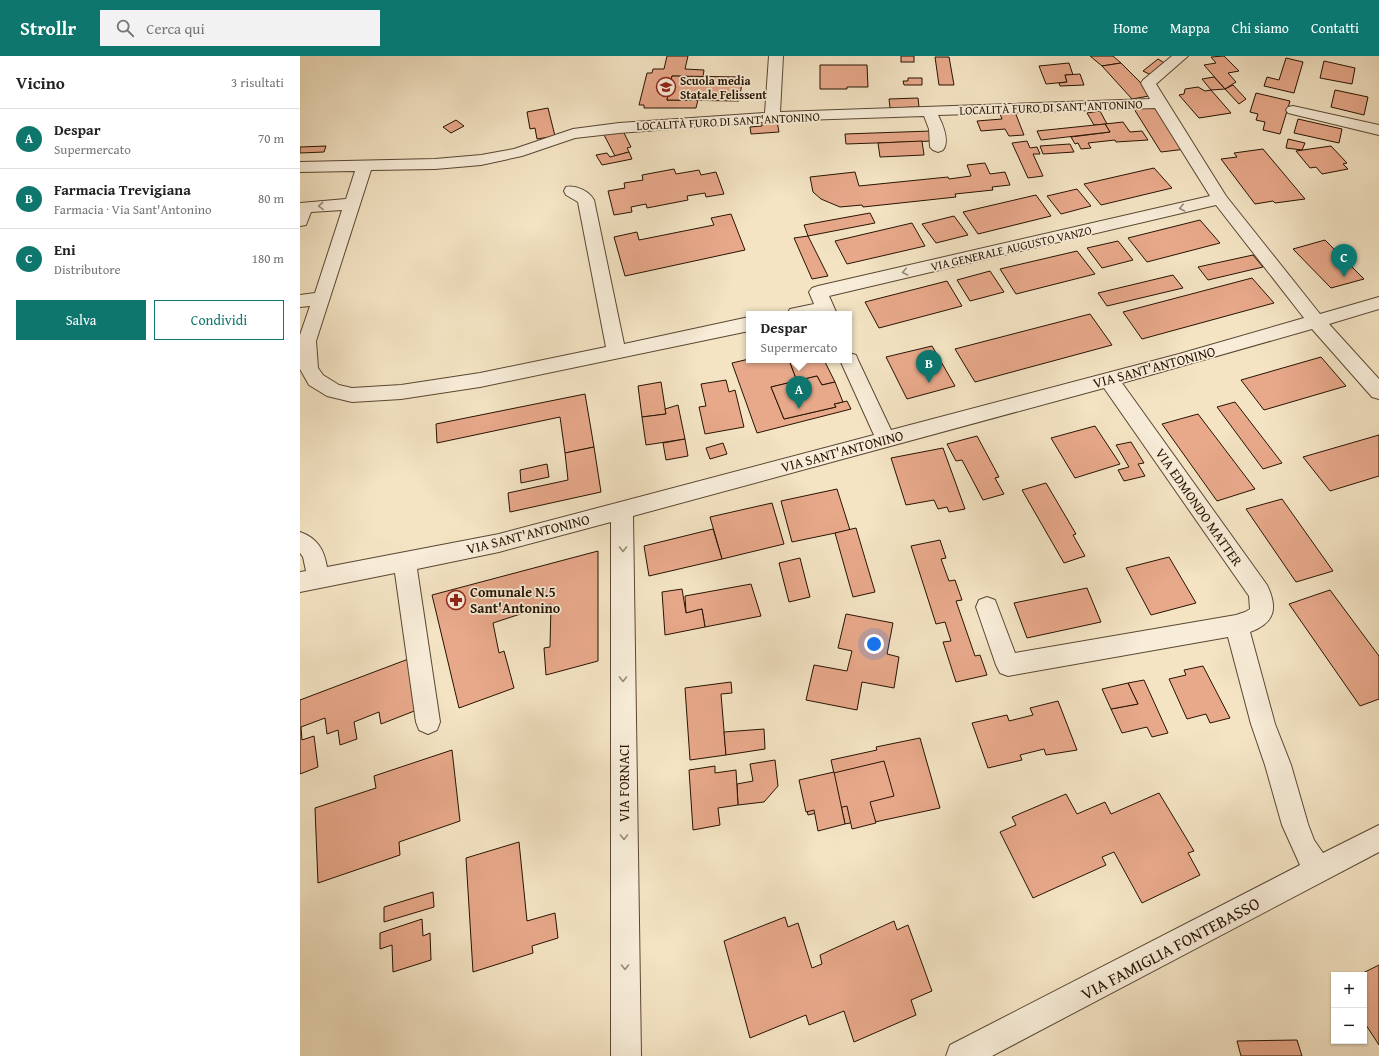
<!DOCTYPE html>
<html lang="it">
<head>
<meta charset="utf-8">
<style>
  :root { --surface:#fff; --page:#f2f2f2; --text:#222; --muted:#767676; --line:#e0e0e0; --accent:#0f766e }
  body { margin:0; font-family:"Gentium Book Plus",serif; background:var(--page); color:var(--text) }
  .controls { position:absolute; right:12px; bottom:12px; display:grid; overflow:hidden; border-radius:0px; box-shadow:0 1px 3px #0004 }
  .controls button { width:36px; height:36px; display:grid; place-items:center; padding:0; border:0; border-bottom:1px solid var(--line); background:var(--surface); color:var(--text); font:20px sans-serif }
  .you { position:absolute; left:574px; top:588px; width:14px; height:14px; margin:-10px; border:3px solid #fff; border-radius:50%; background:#1a73e8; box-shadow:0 0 0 6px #1a73e833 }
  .badge { display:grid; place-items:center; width:26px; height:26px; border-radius:50%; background:var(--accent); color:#fff; font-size:13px; font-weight:700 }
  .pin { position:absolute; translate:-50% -33px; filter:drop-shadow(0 1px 2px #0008) }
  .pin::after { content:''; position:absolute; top:21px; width:14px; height:12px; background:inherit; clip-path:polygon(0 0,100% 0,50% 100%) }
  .popup { position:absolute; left:446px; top:255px; width:106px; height:52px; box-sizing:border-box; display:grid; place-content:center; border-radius:0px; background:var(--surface); filter:drop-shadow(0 1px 3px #0005); font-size:13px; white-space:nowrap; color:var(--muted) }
  .popup b { font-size:15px; color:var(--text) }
  .popup::after { content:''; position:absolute; left:50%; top:100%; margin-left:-8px; border:8px solid transparent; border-top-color:var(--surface) }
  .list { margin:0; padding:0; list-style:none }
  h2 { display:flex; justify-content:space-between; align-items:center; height:52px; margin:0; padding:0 16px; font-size:17px }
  h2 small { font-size:13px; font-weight:400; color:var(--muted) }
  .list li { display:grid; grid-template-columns:26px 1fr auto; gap:12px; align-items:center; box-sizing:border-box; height:60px; padding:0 16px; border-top:1px solid var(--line) }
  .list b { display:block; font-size:15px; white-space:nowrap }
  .list p { margin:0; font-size:13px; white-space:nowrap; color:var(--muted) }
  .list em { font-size:13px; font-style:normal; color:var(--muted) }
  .actions { display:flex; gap:8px; padding:12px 16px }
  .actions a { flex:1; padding:9px 0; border:1px solid var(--accent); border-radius:0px; text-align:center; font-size:14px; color:var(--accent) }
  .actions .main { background:var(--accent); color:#fff }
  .icon { flex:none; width:22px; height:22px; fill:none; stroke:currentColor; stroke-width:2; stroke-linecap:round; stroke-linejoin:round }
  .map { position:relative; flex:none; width:1079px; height:1000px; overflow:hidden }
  header { display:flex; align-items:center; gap:24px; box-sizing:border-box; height:56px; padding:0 20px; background:var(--accent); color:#fff }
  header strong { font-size:19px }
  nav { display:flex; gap:22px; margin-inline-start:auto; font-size:14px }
  .search { width:280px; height:36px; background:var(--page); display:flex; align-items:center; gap:10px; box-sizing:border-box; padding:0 14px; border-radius:0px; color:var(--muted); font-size:15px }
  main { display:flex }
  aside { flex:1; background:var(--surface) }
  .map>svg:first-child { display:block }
</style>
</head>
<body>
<header>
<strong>Strollr</strong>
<div class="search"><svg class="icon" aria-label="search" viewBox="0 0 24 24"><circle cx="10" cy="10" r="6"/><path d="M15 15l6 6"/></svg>Cerca qui</div>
<nav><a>Home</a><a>Mappa</a><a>Chi siamo</a><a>Contatti</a></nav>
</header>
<main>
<aside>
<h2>Vicino<small>3 risultati</small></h2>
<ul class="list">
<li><span class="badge">A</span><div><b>Despar</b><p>Supermercato</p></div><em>70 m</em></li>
<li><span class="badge">B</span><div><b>Farmacia Trevigiana</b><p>Farmacia · Via Sant'Antonino</p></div><em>80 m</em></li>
<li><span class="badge">C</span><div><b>Eni</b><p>Distributore</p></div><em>180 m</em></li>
</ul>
<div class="actions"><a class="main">Salva</a><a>Condividi</a></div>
</aside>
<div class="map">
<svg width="1079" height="1000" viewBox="0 0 1079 1000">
  <rect width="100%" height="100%" fill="#f4e4c4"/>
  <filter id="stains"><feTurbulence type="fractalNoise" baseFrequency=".005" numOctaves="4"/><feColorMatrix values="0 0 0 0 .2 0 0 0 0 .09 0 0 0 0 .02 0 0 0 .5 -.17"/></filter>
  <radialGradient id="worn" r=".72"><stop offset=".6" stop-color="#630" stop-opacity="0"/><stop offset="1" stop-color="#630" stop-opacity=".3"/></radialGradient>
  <!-- building -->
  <g fill="#e8a98b" stroke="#271301">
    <polygon points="367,0 388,0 385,13 404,14 403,21 372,20 367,44 398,44 396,52 344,52 344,49 339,49 347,17 352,17 353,13 364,13"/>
    <rect x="601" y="0" width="13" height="6"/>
    <polygon points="790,0 813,0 821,7 802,10"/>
    <polygon points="924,0 939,15 928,17 936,26 925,33 904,9 916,7 911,1"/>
    <polygon points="635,1 649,1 654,29 639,29"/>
    <polygon points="986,2 1003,6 994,37 964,30 967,21 979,24"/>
    <polygon points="858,3 866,8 851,19 843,15"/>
    <polygon points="1024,5 1055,12 1052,28 1020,22"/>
    <polygon points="769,7 773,19 765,19 767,26 746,28 739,10"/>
    <polygon points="821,7 840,26 849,40 832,43 802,10"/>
    <polygon points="520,9 567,9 568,31 547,31 547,33 520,33"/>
    <polygon points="780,18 784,29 760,30 759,27 767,26 765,19"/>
    <polygon points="372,20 443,21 439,45 367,44"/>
    <polygon points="914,21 925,33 911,34 902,23"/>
    <polygon points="608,22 622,22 622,29 604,29 603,25 608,25"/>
    <polygon points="933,29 946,43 939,48 925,33"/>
    <polygon points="898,31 905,35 911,34 931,57 899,62 879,39 884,38 885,33"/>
    <polygon points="1035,34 1068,41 1064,59 1031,51"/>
    <polygon points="956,37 990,45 980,78 963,74 965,66 956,64 958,58 950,56"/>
    <polygon points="618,42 619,51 590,52 589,43"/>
    <polygon points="858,50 886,93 861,96 834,53"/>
    <polygon points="248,52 255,80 237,83 235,72 230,73 227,56"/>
    <polygon points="800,55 807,68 794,69 787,57"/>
    <polygon points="715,56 724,79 709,80 705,73 681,75 677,65 702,63 700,58"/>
    <polygon points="998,63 1042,73 1039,87 994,77"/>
    <polygon points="156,64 164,70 151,77 143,71"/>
    <polygon points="477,65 479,76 451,78 450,71 462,70 462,66"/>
    <polygon points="823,66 830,76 842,75 848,84 816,86 815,84 788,87 791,92 781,93 778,87 775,88 771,81 810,76 805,68"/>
    <polygon points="805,68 810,76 741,84 737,75"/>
    <polygon points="323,75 331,91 327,92 329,96 315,100 303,77"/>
    <polygon points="631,75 633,85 546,88 545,78"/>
    <polygon points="988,83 1005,87 1002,94 986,92"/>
    <polygon points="622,85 624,99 580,101 578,87"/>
    <polygon points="727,85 730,92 737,91 740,98 733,98 743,120 728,122 712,87"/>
    <polygon points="770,88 774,96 743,98 740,90"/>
    <polygon points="26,90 24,96 0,97 0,91"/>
    <polygon points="1031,90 1047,107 1043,108 1048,113 1022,118 1016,111 1010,112 996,95"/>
    <polygon points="963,93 1005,143 975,147 973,145 955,148 921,103 937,101 934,97"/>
    <polygon points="329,96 332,103 302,109 296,99 307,97 310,101"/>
    <polygon points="685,107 690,118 705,116 710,129 692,131 693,134 655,138 656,141 563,151 562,149 540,151 521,143 513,136 510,121 555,116 559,130 648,121 649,123 671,120 667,109"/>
    <polygon points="854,112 872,132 801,149 784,128"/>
    <polygon points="374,113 376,118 399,114 401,119 416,116 424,138 406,141 405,137 387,140 388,144 347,152 346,148 331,151 332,156 314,159 308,135 325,132 324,127 343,124 342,119"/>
    <polygon points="777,133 791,150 761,158 747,140"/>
    <polygon points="736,139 751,160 678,178 663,156"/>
    <polygon points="570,157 575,167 508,180 504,169"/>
    <polygon points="431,158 445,194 325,220 314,181 337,176 339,184 414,169 411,162"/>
    <polygon points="654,160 668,179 636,187 622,168"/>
    <polygon points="900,164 920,187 847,206 828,182"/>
    <polygon points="612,167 625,190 547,208 535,185"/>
    <polygon points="508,180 528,220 512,223 494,182"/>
    <polygon points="1025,184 1064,223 1031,232 993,193"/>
    <polygon points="818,185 833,204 802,212 787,192"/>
    <polygon points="777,195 795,218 716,238 700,213"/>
    <polygon points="953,199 963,211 908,224 898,211"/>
    <polygon points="690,215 704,236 670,245 657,224"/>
    <polygon points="873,219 883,232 807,250 798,237"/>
    <polygon points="952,222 974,247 842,283 823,256"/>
    <polygon points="647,225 662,250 579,272 565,246"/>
    <polygon points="790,258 812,289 675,326 655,293"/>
    <polygon points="632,290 655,330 607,343 586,301"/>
    <polygon points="1021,301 1046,330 964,354 941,324"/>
    <polygon points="449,303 489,304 497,325 471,331 484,363 536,351 534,348 547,345 551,353 457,377 432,307"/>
    <polygon points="489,304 524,304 535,326 522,329 517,320 497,325"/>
    <polygon points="517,320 522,329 535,326 543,346 534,348 536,351 484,363 471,331"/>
    <polygon points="426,324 429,336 435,334 444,371 405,378 399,351 406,350 401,328"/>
    <polygon points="361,326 366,358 342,361 338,330"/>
    <polygon points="285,338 294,391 265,397 260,361 137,387 136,368"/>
    <polygon points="935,346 982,407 963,413 917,351"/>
    <polygon points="378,349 385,383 346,389 342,361 366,358 365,353"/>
    <polygon points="898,358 955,433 917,445 862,368"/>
    <polygon points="795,370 820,408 775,422 751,382"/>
    <polygon points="1079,379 1079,420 1030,435 1003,401"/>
    <polygon points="677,380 699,421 695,422 704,438 683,444 662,404 656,405 647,388"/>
    <polygon points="385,383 388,400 366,404 363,387"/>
    <polygon points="831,386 844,407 838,408 845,420 824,425 818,414 829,411 816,389"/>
    <polygon points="423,387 427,398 410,403 406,392"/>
    <polygon points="294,391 301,436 210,456 208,437 268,424 265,397"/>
    <polygon points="643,392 665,453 649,456 647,451 638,453 634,444 606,449 591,402"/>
    <polygon points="247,408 249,421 221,427 220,414"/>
    <polygon points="746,427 776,478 773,479 785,500 764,507 722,434"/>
    <polygon points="537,433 550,474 492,486 481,445"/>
    <polygon points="982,443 1033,515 996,526 946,453"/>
    <polygon points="472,447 484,488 422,503 410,461"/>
    <polygon points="556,472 575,536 553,541 535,477"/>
    <polygon points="413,473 422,503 349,520 344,490"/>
    <polygon points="640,484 646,502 641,503 649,525 655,524 662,544 656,545 675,600 680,599 687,619 656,626 643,586 651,585 645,566 636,568 611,490"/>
    <polygon points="298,495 298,605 246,619 244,592 250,591 251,548 193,567 199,597 204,595 214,632 159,652 132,539"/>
    <polygon points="869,501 896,547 851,559 826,512"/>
    <polygon points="500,502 510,541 489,546 479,507"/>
    <polygon points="451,528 461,560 405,571 402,553 386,557 385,540"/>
    <polygon points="787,532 801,566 727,582 714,547"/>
    <polygon points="382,533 386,557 402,553 405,571 365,579 362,536"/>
    <polygon points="1030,534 1079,600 1079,643 1060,650 989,548"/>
    <polygon points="546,558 593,567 587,598 599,601 594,632 562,626 557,654 506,644 514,609 547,615 552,595 538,592"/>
    <polygon points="111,602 122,652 81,668 79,656 54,666 57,683 40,689 38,674 27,678 25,662 1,671 2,684 14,680 18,711 0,718 0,644"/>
    <polygon points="903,610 930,662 910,667 906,658 887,663 869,623 886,619 884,614"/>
    <polygon points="844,624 868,677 852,681 847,671 822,677 811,653 838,648 828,627"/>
    <polygon points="431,626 432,637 421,638 426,699 390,704 385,632"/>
    <polygon points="828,627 838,648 811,653 802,633"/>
    <polygon points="758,645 777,694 746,699 744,693 720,699 722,704 688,712 672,667 707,659 709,665 733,659 730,652"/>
    <polygon points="464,673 465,693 426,699 424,676"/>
    <polygon points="620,682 640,752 575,766 574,762 545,768 531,704 577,694 576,691"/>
    <polygon points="152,694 160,765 99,786 100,799 18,827 15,752 76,732 74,720"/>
    <polygon points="475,704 478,730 464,746 438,749 437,728 453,725 450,708"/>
    <polygon points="584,705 594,740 570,746 576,767 552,773 547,750 508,759 500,725"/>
    <polygon points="415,710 415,717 436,714 438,749 418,752 420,769 393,774 389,714"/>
    <polygon points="534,716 545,768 518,775 514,754 506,756 499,724"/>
    <polygon points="859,737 894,795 888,797 900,819 842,847 814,796 802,801 806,809 733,842 700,776 716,769 712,761 766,738 777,758 805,746 811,758"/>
    <polygon points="219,786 227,865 255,857 258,882 232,890 233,897 173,916 166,802"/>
    <polygon points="133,836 134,851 84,866 84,851"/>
    <polygon points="485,861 488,871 498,867 512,912 522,908 520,899 594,865 597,874 608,869 632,935 611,944 616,959 554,986 544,955 509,969 506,959 450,982 424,885"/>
    <polygon points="122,863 123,880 130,877 131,904 93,916 92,889 80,893 80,877"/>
    <polygon points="1079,909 1079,989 1064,966 1064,919 1059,919"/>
    <polygon points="997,984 1002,1000 941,1000 937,985"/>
  </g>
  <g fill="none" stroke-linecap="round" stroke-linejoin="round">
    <defs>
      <g id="minor">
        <path d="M469,0H483L480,56L850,43L841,27L843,24L872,0H888L856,28L926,140L1020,258L1079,241V253L1029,268L1079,323V343L1072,341L1012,273L822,327L967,529C978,552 975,567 950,576L975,668L991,709L1008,768L1014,784L1023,797L1079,769V796L692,1000H646L650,989L1000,809L982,769L965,709L951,668L928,581L708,620L700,617L696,609L676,551L679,544L687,541L695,544L715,597L936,559L945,556L950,553L949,540L804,332L333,460L341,1000H311V466L199,496L117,513L140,666L137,674L128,678L119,674L116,666L95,517L0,536V516L6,515L3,501L0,497V476C17,482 24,493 27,511L199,478L574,379L540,304H549V297L556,299L558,304L591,374L879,298L1004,262L916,149L529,240L537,258H487L490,253L514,248L509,236L512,232L518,230L910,140L855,52L638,59C643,69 650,85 643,94L638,96L633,94L630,91L629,73L624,60L472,65L319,77L275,82L222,100L181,109L135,113L71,114L16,285L18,312L23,319L39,329L52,332L101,329L180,317L306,291L278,146L266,139L264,135L266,131C276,129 289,135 294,144L324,288L449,261V275L180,331L101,343L52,346L27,340L9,329L0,313V279L10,250L0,251V239L15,237L42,154L11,156L6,169L0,170V147L46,143L55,115L0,116V106L135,103L181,99L214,93L273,73L319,67L465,57Z"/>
        <polygon points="993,50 1079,69 1079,79 988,57 986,54 988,51"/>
      </g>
    </defs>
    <!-- minor casing -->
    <use href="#minor" stroke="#5a4732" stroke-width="2"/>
    <!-- minor -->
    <use href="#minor" fill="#f8edd9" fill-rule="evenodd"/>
  </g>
  <!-- one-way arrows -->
  <defs><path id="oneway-chevron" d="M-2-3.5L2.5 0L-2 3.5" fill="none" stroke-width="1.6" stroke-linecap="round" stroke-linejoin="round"/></defs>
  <g stroke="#9a8b78">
    <use href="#oneway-chevron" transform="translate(21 150) rotate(176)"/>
    <use href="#oneway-chevron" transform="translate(882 152) rotate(167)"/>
    <use href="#oneway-chevron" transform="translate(605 216) rotate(167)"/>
    <use href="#oneway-chevron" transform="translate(323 493) rotate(90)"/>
    <use href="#oneway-chevron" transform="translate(323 623) rotate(90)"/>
    <use href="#oneway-chevron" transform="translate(324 781) rotate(90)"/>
    <use href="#oneway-chevron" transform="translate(325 911) rotate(90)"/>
  </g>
  <!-- icons -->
  <defs>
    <symbol id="school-ring" viewBox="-11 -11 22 22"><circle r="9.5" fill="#f8edd9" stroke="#8f2418" stroke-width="1.5"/><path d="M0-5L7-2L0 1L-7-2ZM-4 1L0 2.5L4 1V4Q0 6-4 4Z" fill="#8f2418"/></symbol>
    <symbol id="pharmacy-ring" viewBox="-11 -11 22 22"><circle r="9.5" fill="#f8edd9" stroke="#8f2418" stroke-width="1.5"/><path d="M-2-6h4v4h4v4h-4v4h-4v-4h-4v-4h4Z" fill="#8f2418"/></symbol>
  </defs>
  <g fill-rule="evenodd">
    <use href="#school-ring" x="355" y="20" width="22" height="22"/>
    <use href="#pharmacy-ring" x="145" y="533" width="22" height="22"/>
  </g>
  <g text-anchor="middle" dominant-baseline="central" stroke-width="3.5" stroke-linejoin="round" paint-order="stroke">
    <!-- far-poi labels -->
    <g font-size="12" font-weight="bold" fill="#271301" stroke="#f8edd9" text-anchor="start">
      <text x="380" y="24">Scuola media<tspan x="380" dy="14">Statale Felissent</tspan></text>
    </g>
    <!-- far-street labels -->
    <g font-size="12" fill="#271301" stroke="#f8edd9">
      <text transform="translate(751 51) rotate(-2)">LOCALITÀ FURO DI SANT'ANTONINO</text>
      <text transform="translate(428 65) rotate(-3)">LOCALITÀ FURO DI SANT'ANTONINO</text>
      <text transform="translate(711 192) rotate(-13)">VIA GENERALE AUGUSTO VANZO</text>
    </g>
    <!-- street labels -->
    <g font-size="14" fill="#271301" stroke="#f8edd9">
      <text transform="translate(854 311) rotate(-15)">VIA SANT'ANTONINO</text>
      <text transform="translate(542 395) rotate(-15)">VIA SANT'ANTONINO</text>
      <text transform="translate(899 451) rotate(55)">VIA EDMONDO MATTER</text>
      <text transform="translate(228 478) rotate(-14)">VIA SANT'ANTONINO</text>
      <text transform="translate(324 727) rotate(-90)">VIA FORNACI</text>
    </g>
    <!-- poi labels -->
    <g font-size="14" font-weight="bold" fill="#271301" stroke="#f8edd9" text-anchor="start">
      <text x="170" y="536">Comunale N.5<tspan x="170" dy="16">Sant'Antonino</tspan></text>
    </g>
    <!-- near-street labels -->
    <g font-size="17" fill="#271301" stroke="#f8edd9">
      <text transform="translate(870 892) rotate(-28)">VIA FAMIGLIA FONTEBASSO</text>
    </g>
  </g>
  <rect width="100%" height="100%" filter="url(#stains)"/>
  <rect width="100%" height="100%" fill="url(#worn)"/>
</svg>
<div class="controls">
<button>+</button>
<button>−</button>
</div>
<div class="you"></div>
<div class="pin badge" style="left:499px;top:353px">A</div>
<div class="popup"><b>Despar</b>Supermercato</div>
<div class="pin badge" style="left:629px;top:327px">B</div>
<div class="pin badge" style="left:1044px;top:221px">C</div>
</div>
</main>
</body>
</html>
